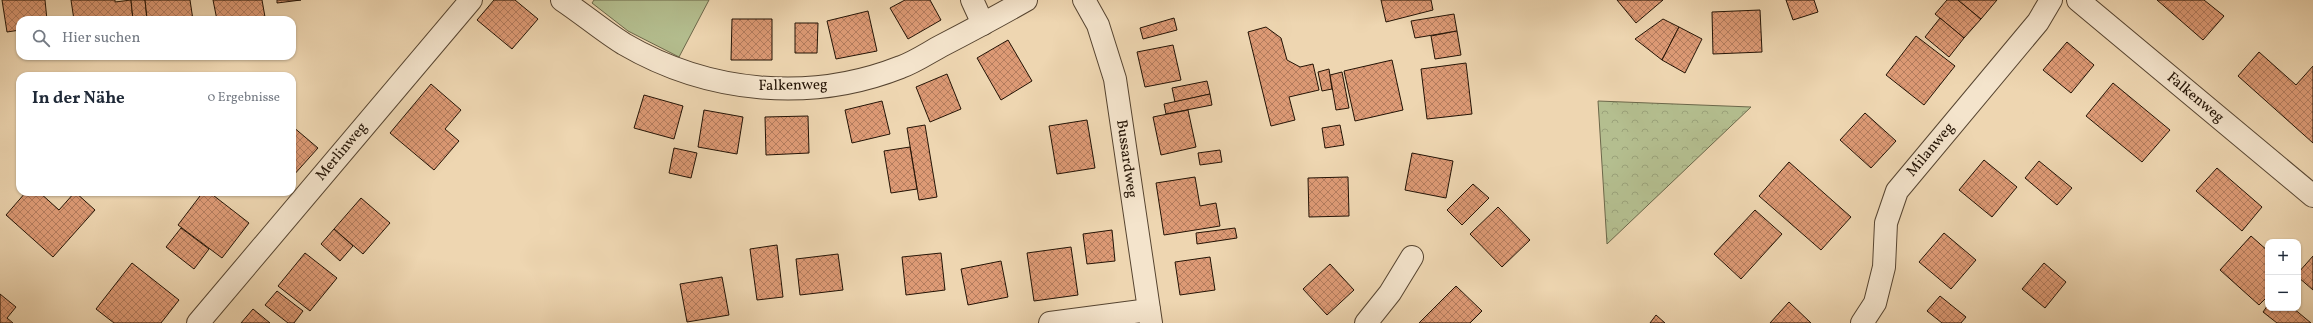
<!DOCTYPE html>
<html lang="de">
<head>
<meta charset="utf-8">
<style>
  :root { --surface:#fff; --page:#f6f6f7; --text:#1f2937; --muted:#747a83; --line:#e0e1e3 }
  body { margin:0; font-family:Vollkorn,serif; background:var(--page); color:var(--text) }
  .controls { position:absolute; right:12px; bottom:12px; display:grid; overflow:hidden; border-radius:8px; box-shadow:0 1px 3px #0004 }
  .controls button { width:36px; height:36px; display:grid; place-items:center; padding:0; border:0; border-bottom:1px solid var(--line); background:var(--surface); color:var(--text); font:20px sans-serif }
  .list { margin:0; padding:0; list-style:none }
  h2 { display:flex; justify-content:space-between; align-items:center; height:52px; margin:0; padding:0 16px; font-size:17px }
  h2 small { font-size:13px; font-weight:400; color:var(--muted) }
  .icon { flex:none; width:22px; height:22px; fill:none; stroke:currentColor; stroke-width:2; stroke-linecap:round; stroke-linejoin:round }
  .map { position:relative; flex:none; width:2313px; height:323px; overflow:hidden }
  .search { position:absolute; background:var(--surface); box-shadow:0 1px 3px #0004; left:16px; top:16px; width:280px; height:44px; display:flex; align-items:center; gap:10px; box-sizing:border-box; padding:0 14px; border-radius:12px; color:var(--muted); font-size:15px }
  .panel { position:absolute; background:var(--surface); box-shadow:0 1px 3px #0004; left:16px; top:72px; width:280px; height:124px; border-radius:12px }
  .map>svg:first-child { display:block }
</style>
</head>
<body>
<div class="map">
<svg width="2313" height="323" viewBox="0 0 2313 323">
  <defs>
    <pattern id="park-crowns" width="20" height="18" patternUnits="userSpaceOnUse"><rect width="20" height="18" fill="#b4be8f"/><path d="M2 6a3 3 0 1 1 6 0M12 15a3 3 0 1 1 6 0" fill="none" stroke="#9aa27a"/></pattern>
    <pattern id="building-cross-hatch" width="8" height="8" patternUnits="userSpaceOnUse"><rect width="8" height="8" fill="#dd9a75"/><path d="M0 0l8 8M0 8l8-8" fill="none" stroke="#b37c5e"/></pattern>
  </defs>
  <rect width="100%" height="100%" fill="#eed6b1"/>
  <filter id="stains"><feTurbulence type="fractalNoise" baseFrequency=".005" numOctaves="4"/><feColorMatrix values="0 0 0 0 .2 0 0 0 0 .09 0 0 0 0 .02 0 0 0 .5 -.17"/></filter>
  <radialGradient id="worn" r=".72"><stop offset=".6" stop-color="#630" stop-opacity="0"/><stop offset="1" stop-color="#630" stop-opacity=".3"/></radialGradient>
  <!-- grass -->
  <polygon fill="#b4be8f" stroke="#6c684a" points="594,0 709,0 679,57 628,31 592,3"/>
  <!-- park -->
  <polygon fill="url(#park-crowns)" stroke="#6c684a" points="1598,101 1751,107 1607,244"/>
  <!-- building -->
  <g fill="url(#building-cross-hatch)" stroke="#231305">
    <polygon points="2,0 45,0 47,20 20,20 20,30 7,32"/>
    <polygon points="71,0 115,0 115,2 131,0 133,20 74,20"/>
    <polygon points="131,0 145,0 147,20 133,20"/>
    <polygon points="145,0 190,0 193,20 147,18"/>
    <polygon points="213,0 262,0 265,17 247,20 217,20"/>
    <polygon points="277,0 301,0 277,3"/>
    <polygon points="494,0 515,0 538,19 512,49 477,20"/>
    <polygon points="905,0 930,0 941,20 908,39 890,8"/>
    <polygon points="1381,0 1431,0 1433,10 1386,22"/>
    <polygon points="1617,0 1663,0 1636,23"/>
    <polygon points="1786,0 1814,0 1818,12 1793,20"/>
    <polygon points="1947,0 1958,0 1981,19 1964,38 1935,14"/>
    <polygon points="1958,0 1997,0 1981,19"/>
    <polygon points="2157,0 2204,0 2224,16 2203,40"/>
    <polygon points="1760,10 1762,52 1713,54 1712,12"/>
    <polygon points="868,11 877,51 836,59 827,21"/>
    <polygon points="1454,14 1457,31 1415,38 1411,21"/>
    <polygon points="1174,18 1177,30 1143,39 1140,28"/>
    <polygon points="1940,18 1964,38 1949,57 1925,37"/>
    <polygon points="732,19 772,19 772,60 731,60"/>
    <polygon points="1663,19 1679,27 1662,60 1635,39"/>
    <polygon points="795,23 818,23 817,53 795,53"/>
    <polygon points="1266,27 1281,38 1287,60 1300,67 1313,64 1319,90 1289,97 1295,120 1271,126 1248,32"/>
    <polygon points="1679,27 1702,39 1685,73 1662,60"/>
    <polygon points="1457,31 1461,55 1435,59 1431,36"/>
    <polygon points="1916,36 1955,66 1924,105 1886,75"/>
    <polygon points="1008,40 1032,81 1001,100 977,58"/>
    <polygon points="2067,42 2094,65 2071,93 2043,70"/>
    <polygon points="1173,45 1181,80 1145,87 1137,52"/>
    <polygon points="2259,52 2296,85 2313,66 2313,143 2238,76"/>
    <polygon points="1392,60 1403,110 1355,121 1344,71"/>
    <polygon points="1466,63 1472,114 1427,119 1421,69"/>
    <polygon points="1329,69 1332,89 1322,91 1318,72"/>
    <polygon points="1342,72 1349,108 1336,110 1330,75"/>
    <polygon points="947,74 961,109 930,122 916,87"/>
    <polygon points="1207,81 1210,94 1175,102 1172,88"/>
    <polygon points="2113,83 2170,130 2142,162 2086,116"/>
    <polygon points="431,84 461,110 445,129 459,141 434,170 390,133"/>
    <polygon points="1210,94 1212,105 1166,114 1164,104"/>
    <polygon points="644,95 683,106 674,139 634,128"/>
    <polygon points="882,101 890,134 852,143 845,110"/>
    <polygon points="704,110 743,117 737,154 698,147"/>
    <polygon points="1188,110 1196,147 1161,155 1153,117"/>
    <polygon points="1865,113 1896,141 1871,168 1840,140"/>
    <polygon points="808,116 809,153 766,155 765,117"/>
    <polygon points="1087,120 1095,168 1057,174 1049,126"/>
    <polygon points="925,125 937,197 919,200 907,128"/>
    <polygon points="1340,125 1344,145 1325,148 1322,128"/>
    <polygon points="292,126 318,148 292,177"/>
    <polygon points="910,147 917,189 891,193 884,151"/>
    <polygon points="674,148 697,153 691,178 669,173"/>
    <polygon points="1220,150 1222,162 1200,165 1198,153"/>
    <polygon points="1412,153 1453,161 1446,198 1405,190"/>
    <polygon points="1984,160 2017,187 1992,217 1959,190"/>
    <polygon points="2039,161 2072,188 2057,205 2025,178"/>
    <polygon points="1789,162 1851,217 1821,250 1759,196"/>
    <polygon points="2217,168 2262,207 2242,231 2196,191"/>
    <polygon points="1195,177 1200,206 1216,203 1220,226 1164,235 1156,183"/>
    <polygon points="1348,177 1349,216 1309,217 1308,178"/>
    <polygon points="1473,184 1489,198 1462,225 1447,210"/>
    <polygon points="26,192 39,192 59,210 75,192 95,210 53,257 6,215"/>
    <polygon points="203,192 209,192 249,223 222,258 178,225"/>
    <polygon points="361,198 390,223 363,254 334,229"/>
    <polygon points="1498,207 1530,240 1502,267 1470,234"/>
    <polygon points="1755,210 1782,234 1741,279 1714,254"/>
    <polygon points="181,228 209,249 194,269 166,247"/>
    <polygon points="1235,228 1237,238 1197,244 1196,233"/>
    <polygon points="334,229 353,246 340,261 321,244"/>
    <polygon points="1112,230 1115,261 1087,264 1083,234"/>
    <polygon points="1944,233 1976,260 1951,289 1919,262"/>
    <polygon points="2251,236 2268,251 2268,296 2259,305 2220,270"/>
    <polygon points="777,245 783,297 757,300 750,249"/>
    <polygon points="1071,247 1078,295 1034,301 1027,253"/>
    <polygon points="305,253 337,278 310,311 278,286"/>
    <polygon points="941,253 945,290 906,295 902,257"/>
    <polygon points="838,254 843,290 800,295 796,259"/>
    <polygon points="2313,256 2313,290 2298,277 2298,273"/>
    <polygon points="1210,257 1215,290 1180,295 1175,262"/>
    <polygon points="1001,261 1008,297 968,305 961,269"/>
    <polygon points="132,263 179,300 161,323 114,323 96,309"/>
    <polygon points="2044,263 2066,282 2045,308 2022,289"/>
    <polygon points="1330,264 1354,290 1327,315 1303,289"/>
    <polygon points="722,277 729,315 687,322 680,284"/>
    <polygon points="1456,286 1482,311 1470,323 1419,323"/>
    <polygon points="277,291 303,311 294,323 288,323 265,305"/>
    <polygon points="0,294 16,307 7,318 13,323 0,323"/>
    <polygon points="1940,296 1966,317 1961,323 1942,323 1927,311"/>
    <polygon points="1789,302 1811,323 1770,323"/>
    <polygon points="2268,305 2268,308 2293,308 2311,323 2277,323 2263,312"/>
    <polygon points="253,309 270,323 241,323"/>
    <polygon points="1656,315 1665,323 1650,323"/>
  </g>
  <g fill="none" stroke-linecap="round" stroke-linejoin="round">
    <defs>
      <g id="minor">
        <path d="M562,0C583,14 603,31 624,44C708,93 810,103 901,67C915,62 928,53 941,46C970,31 998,16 1026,0"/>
        <polyline points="972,0 983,24"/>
        <polyline points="1084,0 1098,25 1115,79 1151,323"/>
        <polyline points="2078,0 2313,196"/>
        <polyline points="198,323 471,0"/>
        <polyline points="1050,323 1149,310"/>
        <polyline points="1366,323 1390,293 1412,257"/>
        <polyline points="1862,323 1875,303 1884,267 1886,223 1897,191 2038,22 2051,0"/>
      </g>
    </defs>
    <!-- minor casing -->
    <use href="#minor" stroke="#564430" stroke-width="24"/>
    <!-- minor -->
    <use href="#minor" stroke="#f4e4cc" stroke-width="22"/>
  </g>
  <g text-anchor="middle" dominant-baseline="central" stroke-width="4" stroke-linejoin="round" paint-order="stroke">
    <!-- street labels -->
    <g font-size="15" fill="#231305" stroke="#f4e4cc">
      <text transform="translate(793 86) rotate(-1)">Falkenweg</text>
      <text transform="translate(2195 98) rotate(40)">Falkenweg</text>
      <text transform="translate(1931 150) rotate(-50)">Milanweg</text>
      <text transform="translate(342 152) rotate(-50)">Merlinweg</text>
      <text transform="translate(1126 159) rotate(82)">Bussardweg</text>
    </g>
  </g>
  <rect width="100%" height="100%" filter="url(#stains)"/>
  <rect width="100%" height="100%" fill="url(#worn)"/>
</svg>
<div class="controls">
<button>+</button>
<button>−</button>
</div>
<div class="search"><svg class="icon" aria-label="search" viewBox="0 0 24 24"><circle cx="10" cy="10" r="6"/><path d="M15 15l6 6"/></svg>Hier suchen</div>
<section class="panel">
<h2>In der Nähe<small>0 Ergebnisse</small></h2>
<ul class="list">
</ul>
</section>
</div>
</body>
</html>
